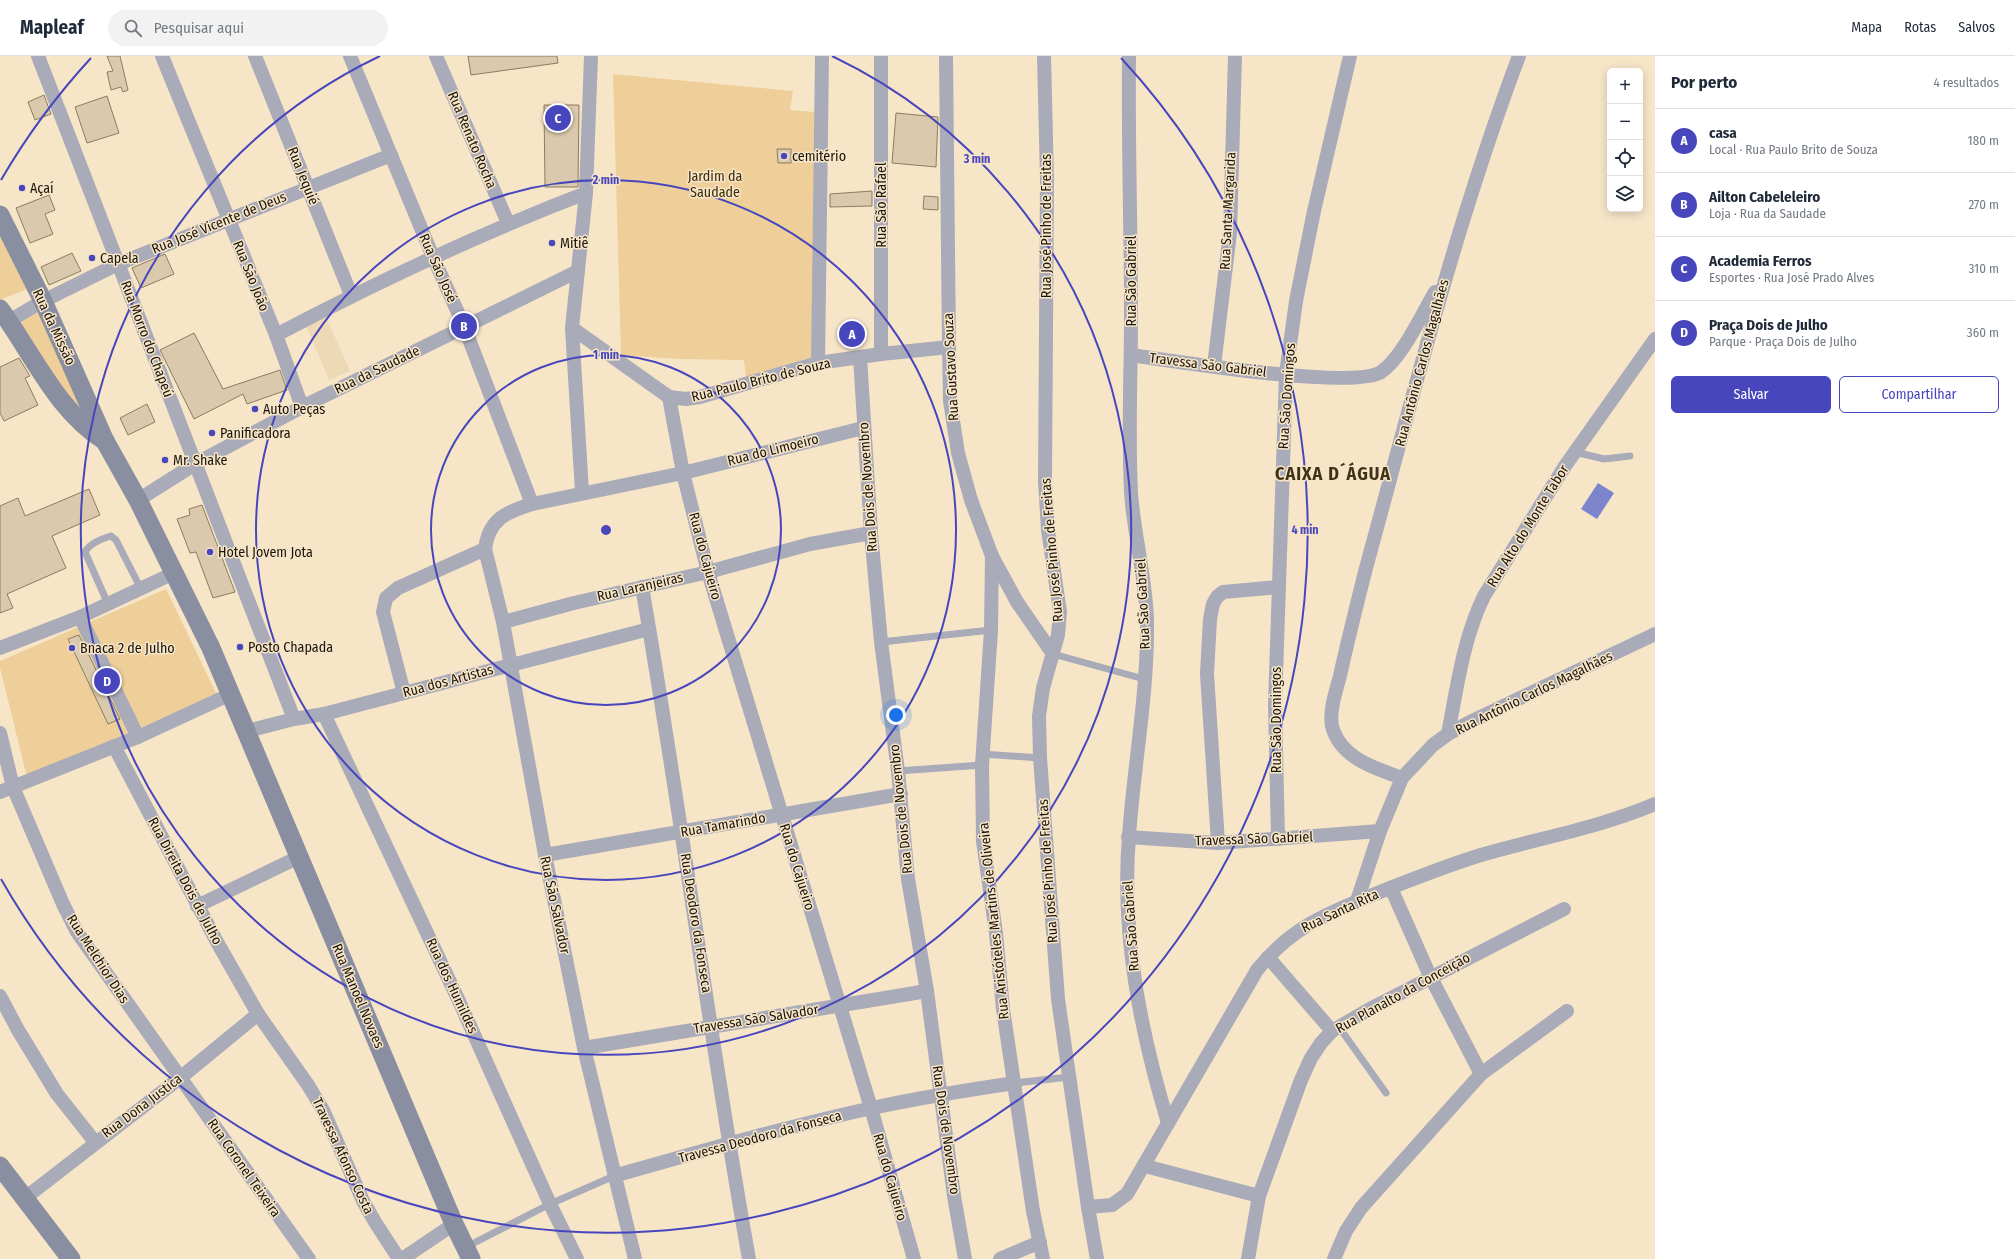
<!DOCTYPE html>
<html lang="pt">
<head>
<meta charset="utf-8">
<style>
  :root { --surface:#fff; --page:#f2f2f3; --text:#1f2937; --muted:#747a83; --line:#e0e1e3; --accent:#4846bc }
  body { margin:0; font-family:"Fira Sans Condensed",sans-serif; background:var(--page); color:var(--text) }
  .controls { position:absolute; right:12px; top:12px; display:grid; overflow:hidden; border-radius:6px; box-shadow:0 2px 10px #0003 }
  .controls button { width:36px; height:36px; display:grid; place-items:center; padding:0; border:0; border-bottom:1px solid var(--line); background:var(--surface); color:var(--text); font:20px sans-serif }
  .you { position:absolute; left:896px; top:659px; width:14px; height:14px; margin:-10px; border:3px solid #fff; border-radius:50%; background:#1a73e8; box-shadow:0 0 0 6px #1a73e833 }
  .badge { display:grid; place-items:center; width:26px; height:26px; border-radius:50%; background:var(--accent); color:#fff; font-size:13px; font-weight:700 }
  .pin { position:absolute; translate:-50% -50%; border:2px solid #fff; box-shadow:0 1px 4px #0006 }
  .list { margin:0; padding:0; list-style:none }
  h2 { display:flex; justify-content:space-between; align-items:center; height:52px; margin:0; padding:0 16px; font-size:17px }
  h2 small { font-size:13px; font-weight:400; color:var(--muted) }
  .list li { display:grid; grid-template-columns:26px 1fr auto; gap:12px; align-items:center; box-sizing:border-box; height:64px; padding:0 16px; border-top:1px solid var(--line) }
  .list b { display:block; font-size:15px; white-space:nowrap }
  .list p { margin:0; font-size:13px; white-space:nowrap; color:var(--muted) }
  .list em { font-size:13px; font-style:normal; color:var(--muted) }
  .actions { display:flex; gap:8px; padding:12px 16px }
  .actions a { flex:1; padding:9px 0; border:1px solid var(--accent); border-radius:6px; text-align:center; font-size:14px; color:var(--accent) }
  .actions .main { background:var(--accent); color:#fff }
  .icon { flex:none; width:22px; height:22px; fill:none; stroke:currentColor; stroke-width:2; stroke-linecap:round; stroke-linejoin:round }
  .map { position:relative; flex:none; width:1655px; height:1203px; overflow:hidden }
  header { display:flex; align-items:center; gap:24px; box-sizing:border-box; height:56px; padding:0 20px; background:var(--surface); border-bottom:1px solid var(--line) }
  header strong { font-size:19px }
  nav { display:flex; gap:22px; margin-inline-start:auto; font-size:14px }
  .search { width:280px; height:36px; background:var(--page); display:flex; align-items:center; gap:10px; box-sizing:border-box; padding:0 14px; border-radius:22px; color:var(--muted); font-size:15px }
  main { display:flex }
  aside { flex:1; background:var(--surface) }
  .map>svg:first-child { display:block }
</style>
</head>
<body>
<header>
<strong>Mapleaf</strong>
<div class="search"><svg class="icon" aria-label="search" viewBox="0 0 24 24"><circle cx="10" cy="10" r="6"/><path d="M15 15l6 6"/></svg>Pesquisar aqui</div>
<nav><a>Mapa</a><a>Rotas</a><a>Salvos</a></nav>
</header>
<main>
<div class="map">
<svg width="1655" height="1203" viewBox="0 0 1655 1203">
  <rect width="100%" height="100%" fill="#f7e5c8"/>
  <!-- built -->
  <polygon fill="#eed9b6" points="326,261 350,315 329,324 306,269"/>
  <!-- green -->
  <g fill="#eecf9a">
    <polygon points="613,18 793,35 790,54 815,56 812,301 746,321 744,304 679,303 621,299"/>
    <polygon points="0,178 27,233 0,244"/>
    <polygon points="39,256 88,356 82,362 17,268"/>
    <polygon points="166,533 217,639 27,721 0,612 0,605"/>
  </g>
  <!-- water -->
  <polygon fill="#7c85cb" points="1598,427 1614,437 1597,463 1581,453"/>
  <!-- building -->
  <g fill="#dac9ac" stroke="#8c7c61">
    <polygon points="107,0 120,0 128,34 123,36 121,31 111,34 107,16 113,15"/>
    <polygon points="468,0 557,0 558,7 471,19"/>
    <polygon points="44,39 51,58 35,64 28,46"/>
    <polygon points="107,40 119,77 87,87 75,51"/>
    <polygon points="544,49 579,49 578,131 545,131"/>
    <polygon points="896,57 938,61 936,111 892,107"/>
    <polygon points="777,93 791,93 791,107 778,107"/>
    <polygon points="872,135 872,150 830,151 830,138"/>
    <polygon points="49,139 55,154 45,158 53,178 30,187 16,152"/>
    <polygon points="924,140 938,141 938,154 923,153"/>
    <polygon points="72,197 81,215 49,229 41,211"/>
    <polygon points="165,198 174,218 141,232 132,212"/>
    <polygon points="194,277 223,333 280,314 287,334 247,348 243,338 194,363 160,294"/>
    <polygon points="19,302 30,320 25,322 38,349 4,365 0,357 0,311"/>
    <polygon points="147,348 155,366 128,379 120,362"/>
    <polygon points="89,433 100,459 52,480 66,512 7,538 13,552 0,557 0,450 18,442 25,460"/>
    <polygon points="202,449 235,536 213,542 196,496 190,497 177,463 190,459 189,453"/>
    <polygon points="79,579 120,663 108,668 68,583"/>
  </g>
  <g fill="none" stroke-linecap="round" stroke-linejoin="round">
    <!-- lane -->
    <g stroke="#a9abb9" stroke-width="7">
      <polyline points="1575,396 1604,403 1630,400"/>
      <path d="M108,548L85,496C90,487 101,483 111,480L116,484L141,533"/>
      <polyline points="881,586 991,574"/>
      <polyline points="1053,598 1144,623"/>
      <polyline points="982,698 1040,702"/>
      <polyline points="898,715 982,709"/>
      <polyline points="1339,971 1386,1037"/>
      <polyline points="1015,1027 1069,1021"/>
      <polyline points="466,1191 550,1148 614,1120"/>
    </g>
    <!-- street -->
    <g stroke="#a9abb9" stroke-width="14">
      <polyline points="38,0 294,663"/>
      <polyline points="162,0 276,279 302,351"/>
      <polyline points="255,0 351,239"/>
      <polyline points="350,0 433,201 464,270 532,448"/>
      <polyline points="436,0 508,167"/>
      <polyline points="946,0 949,291 950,345 958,397 971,444 992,500 1017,546 1053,598"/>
      <polyline points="1044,0 1047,123 1045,425 1048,474 1060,556 1058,579 1043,632 1039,660 1040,702 1058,943 1088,1151 1097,1203"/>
      <path d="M1129,0C1128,86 1131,173 1131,259C1131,318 1128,378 1131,437C1134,480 1146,522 1147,565C1148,637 1134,708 1129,780C1121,877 1140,974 1168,1067"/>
      <polyline points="9,265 43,245 118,208 391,99"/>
      <polyline points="572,272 669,341 683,417 708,516 871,1052 914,1203"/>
      <path d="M276,279C377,226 479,178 586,137"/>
      <polyline points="881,298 881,0"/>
      <path d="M1131,299C1173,305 1353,334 1381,316C1402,302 1422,258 1435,236"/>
      <polyline points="860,301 871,477 881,586 898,715 908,823 927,935 954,1140 965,1203"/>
      <polyline points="818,307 822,0"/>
      <polyline points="1214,310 1230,177 1235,0"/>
      <polyline points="669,341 686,343 700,341 818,307 881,298 949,291"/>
      <polyline points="582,436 572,272 586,137 591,0"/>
      <polyline points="138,444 195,408 302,351 578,215"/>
      <polyline points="992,500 991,574 982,709 983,785 996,877 1003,953 1033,1155 1043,1203"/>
      <path d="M642,531C681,754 709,980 749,1203"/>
      <polyline points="80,561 138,681"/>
      <polyline points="503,566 574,547 708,516 810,488 871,477"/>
      <polyline points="0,592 80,561 174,517"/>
      <polyline points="404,637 383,556 386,542 398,532 485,493"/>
      <polyline points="324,658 459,945 550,1148 577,1203"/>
      <polyline points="247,675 294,663 324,658 649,573"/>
      <polyline points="0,677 13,731 63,848 77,876 309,1203"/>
      <path d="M1448,678C1457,632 1463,583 1484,540L1565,410L1655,283"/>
      <polyline points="114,690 217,886 258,958 308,1029 323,1054 363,1145 375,1166 399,1203"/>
      <path d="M1402,722C1375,712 1340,702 1332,670C1329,655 1336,635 1340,620C1348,583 1357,548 1366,512C1413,340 1456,167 1519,0"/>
      <polyline points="0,736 138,681 231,638"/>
      <polyline points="1128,781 1218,787 1380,775"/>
      <polyline points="1278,783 1275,649 1286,318 1296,245 1314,155 1350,0"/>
      <polyline points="1218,787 1207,618 1210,563 1213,548 1217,541 1223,536 1279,531"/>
      <polyline points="545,799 901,738"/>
      <polyline points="1391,832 1430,920 1481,1018"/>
      <polyline points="1357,845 1380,775 1402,722 1433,689 1448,678 1472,665 1655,578"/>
      <polyline points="197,850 299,801"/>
      <polyline points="1268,901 1332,975"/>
      <polyline points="0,940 18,974 57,1038 95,1086"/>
      <polyline points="584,992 927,935"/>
      <polyline points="1145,1110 1259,1140"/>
      <path d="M614,1120C699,1096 785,1071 872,1052C919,1042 967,1034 1015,1027"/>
      <polyline points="25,1142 180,1022 258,958"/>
      <path d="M1088,1151L1112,1149L1127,1138L1257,914C1292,871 1326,858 1375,838C1410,824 1445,810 1481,799C1539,782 1599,772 1655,748"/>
      <polyline points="402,1203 454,1168"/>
      <path d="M635,1203L584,992L545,799L503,566L485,493C489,463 506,456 532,448L683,417L863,372"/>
      <polyline points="1000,1203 1040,1186"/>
      <polyline points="1248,1203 1259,1140 1301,1024 1311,1002 1321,987 1332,975 1368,954 1564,853"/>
      <polyline points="1334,1203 1346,1175 1361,1152 1481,1018 1567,955"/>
    </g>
    <!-- secondary -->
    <g stroke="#8a8ea1" stroke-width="19">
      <polyline points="0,159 43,245 105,385 138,444 211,592 454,1168 471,1203"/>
      <path d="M0,253C33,298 56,354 105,385"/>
      <polyline points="0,1110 71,1203"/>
    </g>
  </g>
  <!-- distance rings -->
  <g fill="none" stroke="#4846bc" stroke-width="2">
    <circle cx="606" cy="474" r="175"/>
    <circle cx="606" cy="474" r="350"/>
    <path d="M832 0A525 525 0 1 1 380 0"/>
    <path d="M1 124A699 699 0 0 1 91 2M1121 2A699 699 0 1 1 1 823"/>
  </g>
  <!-- markers -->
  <g fill="#4846bc" stroke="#f7e5c8" stroke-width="1.5">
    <circle cx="784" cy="100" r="4"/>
    <circle cx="22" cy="132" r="4"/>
    <circle cx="552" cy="187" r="4"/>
    <circle cx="92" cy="202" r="4"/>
    <circle cx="255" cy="353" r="4"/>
    <circle cx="212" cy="377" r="4"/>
    <circle cx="165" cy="404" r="4"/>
    <circle cx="210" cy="496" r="4"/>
    <circle cx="240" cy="591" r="4"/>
    <circle cx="72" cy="592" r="4"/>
  </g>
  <g text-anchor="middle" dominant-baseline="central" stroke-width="3" stroke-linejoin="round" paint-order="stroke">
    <!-- street labels -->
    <g font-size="14" fill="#1a140a" stroke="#f7e5c8">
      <text transform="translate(472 84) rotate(67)">Rua Renato Rocha</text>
      <text transform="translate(303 120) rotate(68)">Rua Jequié</text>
      <text transform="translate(881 149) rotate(-90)">Rua São Rafael</text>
      <text transform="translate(1228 155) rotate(-87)">Rua Santa Margarida</text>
      <text transform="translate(219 167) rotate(-22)">Rua José Vicente de Deus</text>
      <text transform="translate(1046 170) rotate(-90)">Rua José Pinho de Freitas</text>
      <text transform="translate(438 212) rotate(66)">Rua São José</text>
      <text transform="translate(251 220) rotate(68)">Rua São João</text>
      <text transform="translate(1131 225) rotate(-90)">Rua São Gabriel</text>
      <text transform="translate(54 271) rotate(65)">Rua da Missão</text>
      <text transform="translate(147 283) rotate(69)">Rua Morro do Chapeú</text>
      <text transform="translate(1422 307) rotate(-75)">Rua Antônio Carlos Magalhães</text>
      <text transform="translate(1208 309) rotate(7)">Travessa São Gabriel</text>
      <text transform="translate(951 311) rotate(-93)">Rua Gustavo Souza</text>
      <text transform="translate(377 314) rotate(-26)">Rua da Saudade</text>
      <text transform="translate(761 324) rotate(-14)">Rua Paulo Brito de Souza</text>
      <text transform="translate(1287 340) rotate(-86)">Rua São Domingos</text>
      <text transform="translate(773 394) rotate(-14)">Rua do Limoeiro</text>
      <text transform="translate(868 431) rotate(-94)">Rua Dois de Novembro</text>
      <text transform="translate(1528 470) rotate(-58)">Rua Alto do Monte Tabor</text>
      <text transform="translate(1052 494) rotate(-95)">Rua José Pinho de Freitas</text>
      <text transform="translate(705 500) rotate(75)">Rua do Cajueiro</text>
      <text transform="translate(640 531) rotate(-13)">Rua Laranjeiras</text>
      <text transform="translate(1143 548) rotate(-93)">Rua São Gabriel</text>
      <text transform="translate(448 625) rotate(-15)">Rua dos Artistas</text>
      <text transform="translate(1534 637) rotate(-26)">Rua Antônio Carlos Magalhães</text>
      <text transform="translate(1276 664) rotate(-90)">Rua São Domingos</text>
      <text transform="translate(901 753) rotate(-96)">Rua Dois de Novembro</text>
      <text transform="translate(723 769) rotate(-10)">Rua Tamarindo</text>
      <text transform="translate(1254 783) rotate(-2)">Travessa São Gabriel</text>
      <text transform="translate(797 811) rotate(73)">Rua do Cajueiro</text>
      <text transform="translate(1048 815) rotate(-94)">Rua José Pinho de Freitas</text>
      <text transform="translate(185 825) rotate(62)">Rua Direita Dois de Julho</text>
      <text transform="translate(555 849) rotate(78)">Rua São Salvador</text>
      <text transform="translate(1340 855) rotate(-25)">Rua Santa Rita</text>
      <text transform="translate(994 865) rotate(-96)">Rua Aristóteles Martins de Oliveira</text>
      <text transform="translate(696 867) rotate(81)">Rua Deodoro da Fonseca</text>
      <text transform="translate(1131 870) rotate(-94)">Rua São Gabriel</text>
      <text transform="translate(98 903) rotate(57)">Rua Melchior Dias</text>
      <text transform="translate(452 930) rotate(65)">Rua dos Humildes</text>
      <text transform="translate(1403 937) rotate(-29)">Rua Planalto da Conceição</text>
      <text transform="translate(358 940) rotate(67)">Rua Manoel Novaes</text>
      <text transform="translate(756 963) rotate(-9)">Travessa São Salvador</text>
      <text transform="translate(142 1050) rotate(-37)">Rua Dona Justica</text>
      <text transform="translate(946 1074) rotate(82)">Rua Dois de Novembro</text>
      <text transform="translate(760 1081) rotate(-15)">Travessa Deodoro da Fonseca</text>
      <text transform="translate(343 1100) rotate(65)">Travessa Afonso Costa</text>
      <text transform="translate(244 1112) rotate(55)">Rua Coronel Teixeira</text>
      <text transform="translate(890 1121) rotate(74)">Rua do Cajueiro</text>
    </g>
    <!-- poi labels -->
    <g font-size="14" fill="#1a140a" stroke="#f7e5c8" text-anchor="start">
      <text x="792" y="100">cemitério</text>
      <text x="30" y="132">Açaí</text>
      <text x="560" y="187">Mitiê</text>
      <text x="100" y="202">Capela</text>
      <text x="263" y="353">Auto Peças</text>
      <text x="220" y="377">Panificadora</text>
      <text x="173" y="404">Mr. Shake</text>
      <text x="218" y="496">Hotel Jovem Jota</text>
      <text x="248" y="591">Posto Chapada</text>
      <text x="80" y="592">Bnaca 2 de Julho</text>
    </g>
    <!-- park labels -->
    <g font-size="14" fill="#3e2d0b" stroke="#f7e5c8">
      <text x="715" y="120">Jardim da<tspan x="715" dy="16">Saudade</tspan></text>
    </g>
    <!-- district labels -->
    <g font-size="18" font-weight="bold" letter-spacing="1" fill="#403219" stroke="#f7e5c8">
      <text x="1333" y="418">CAIXA D´ÁGUA</text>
    </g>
  </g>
  <circle cx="606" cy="474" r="6" fill="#4846bc" stroke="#f7e5c8" stroke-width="2"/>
  <g font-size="12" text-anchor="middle" font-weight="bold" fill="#4846bc" stroke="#f7e5c8" stroke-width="3" stroke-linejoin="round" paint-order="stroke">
    <text x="977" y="107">3 min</text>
    <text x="606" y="128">2 min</text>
    <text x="606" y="303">1 min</text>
    <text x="1305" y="478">4 min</text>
  </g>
</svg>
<div class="controls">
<button>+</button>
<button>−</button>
<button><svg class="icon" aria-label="locate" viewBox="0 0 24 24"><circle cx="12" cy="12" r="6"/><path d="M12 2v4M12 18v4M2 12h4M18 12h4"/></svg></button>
<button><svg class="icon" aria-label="layers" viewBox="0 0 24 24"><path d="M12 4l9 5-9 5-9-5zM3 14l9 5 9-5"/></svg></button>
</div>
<div class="you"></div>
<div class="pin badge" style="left:852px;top:278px">A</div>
<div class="pin badge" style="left:464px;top:270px">B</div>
<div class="pin badge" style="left:558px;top:62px">C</div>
<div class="pin badge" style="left:107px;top:625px">D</div>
</div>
<aside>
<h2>Por perto<small>4 resultados</small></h2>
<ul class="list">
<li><span class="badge">A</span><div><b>casa</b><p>Local · Rua Paulo Brito de Souza</p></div><em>180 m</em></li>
<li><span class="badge">B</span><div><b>Ailton Cabeleleiro</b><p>Loja · Rua da Saudade</p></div><em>270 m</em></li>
<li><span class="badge">C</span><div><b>Academia Ferros</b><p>Esportes · Rua José Prado Alves</p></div><em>310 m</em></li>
<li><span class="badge">D</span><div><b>Praça Dois de Julho</b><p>Parque · Praça Dois de Julho</p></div><em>360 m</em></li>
</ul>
<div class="actions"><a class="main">Salvar</a><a>Compartilhar</a></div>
</aside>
</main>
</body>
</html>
